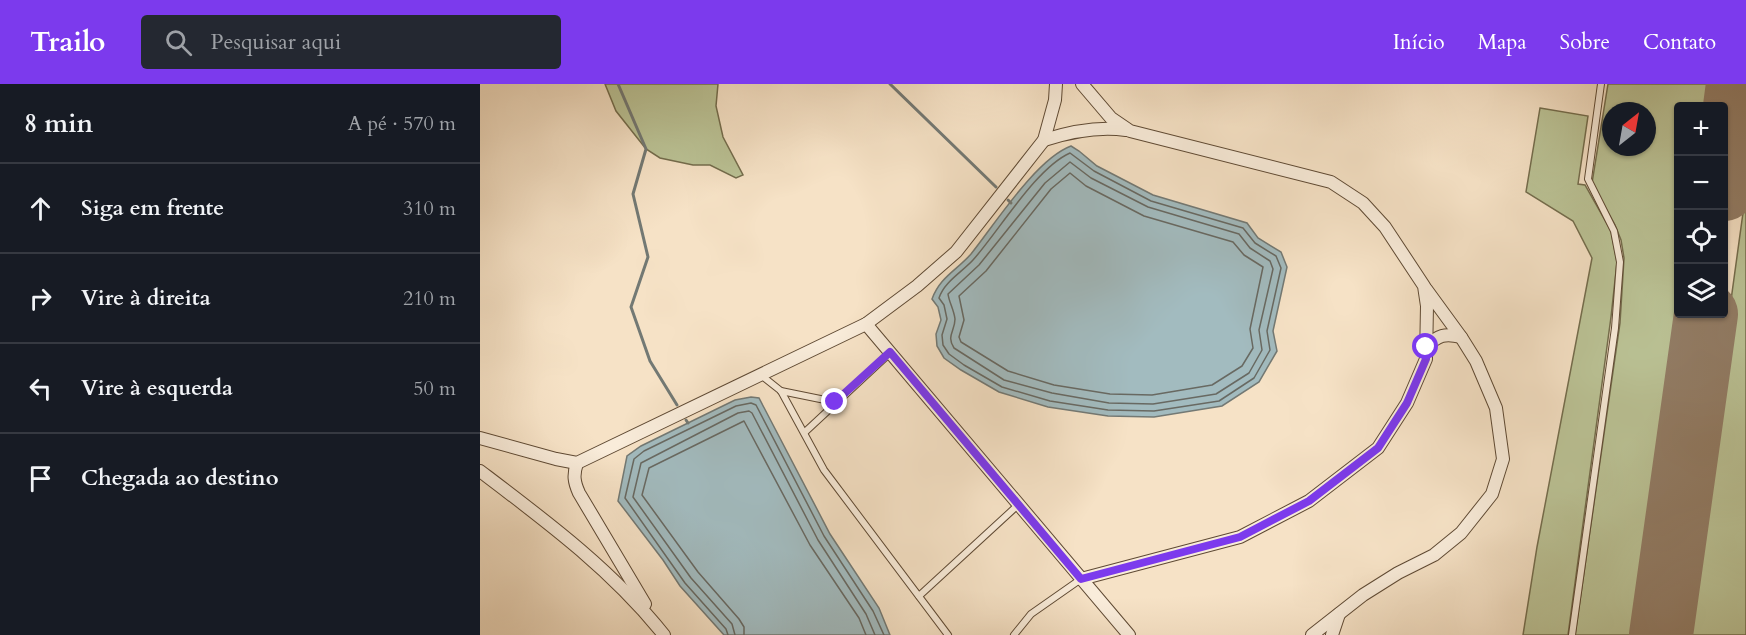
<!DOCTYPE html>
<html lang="pt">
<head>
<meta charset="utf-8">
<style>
  :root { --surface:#171b24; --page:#242831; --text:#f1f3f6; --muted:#9ea1a6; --line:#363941; --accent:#7c3aed }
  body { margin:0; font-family:Cardo,serif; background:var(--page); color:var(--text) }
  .controls { position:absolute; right:18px; top:18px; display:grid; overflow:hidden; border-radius:6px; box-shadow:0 2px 4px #0004 }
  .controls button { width:54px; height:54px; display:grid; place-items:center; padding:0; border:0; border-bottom:2px solid var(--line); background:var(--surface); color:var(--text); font:30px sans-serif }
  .compass { position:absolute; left:1122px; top:18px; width:54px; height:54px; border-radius:50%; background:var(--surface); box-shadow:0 2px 4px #0004; rotate:31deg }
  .stop { position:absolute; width:18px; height:18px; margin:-14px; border:4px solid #7c3aed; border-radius:50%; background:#fff }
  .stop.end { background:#7c3aed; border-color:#fff; box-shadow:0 2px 6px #0008 }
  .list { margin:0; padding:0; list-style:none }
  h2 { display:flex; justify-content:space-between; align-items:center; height:78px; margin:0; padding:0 24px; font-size:26px }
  h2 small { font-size:20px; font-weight:400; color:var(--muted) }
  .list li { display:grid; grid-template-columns:39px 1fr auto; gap:18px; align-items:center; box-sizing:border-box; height:90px; padding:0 24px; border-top:2px solid var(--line) }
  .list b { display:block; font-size:22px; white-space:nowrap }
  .list em { font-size:20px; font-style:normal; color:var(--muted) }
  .icon { flex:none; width:33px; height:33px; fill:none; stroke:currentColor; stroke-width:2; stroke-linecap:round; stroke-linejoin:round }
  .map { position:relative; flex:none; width:1266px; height:551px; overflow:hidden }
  header { display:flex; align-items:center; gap:36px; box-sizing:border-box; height:84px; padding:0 30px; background:var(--accent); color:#fff }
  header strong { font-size:28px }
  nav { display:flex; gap:33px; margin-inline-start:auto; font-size:21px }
  .search { width:420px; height:54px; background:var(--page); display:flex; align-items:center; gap:15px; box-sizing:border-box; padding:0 21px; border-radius:6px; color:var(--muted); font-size:22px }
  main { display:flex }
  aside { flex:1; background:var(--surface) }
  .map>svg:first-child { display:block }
</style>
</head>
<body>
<header>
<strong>Trailo</strong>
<div class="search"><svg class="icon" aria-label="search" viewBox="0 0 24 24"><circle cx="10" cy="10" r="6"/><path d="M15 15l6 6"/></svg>Pesquisar aqui</div>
<nav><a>Início</a><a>Mapa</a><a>Sobre</a><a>Contato</a></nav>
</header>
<main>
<aside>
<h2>8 min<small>A pé · 570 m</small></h2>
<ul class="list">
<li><svg class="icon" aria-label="ahead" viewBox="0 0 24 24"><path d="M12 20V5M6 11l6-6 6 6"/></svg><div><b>Siga em frente</b></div><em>310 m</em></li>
<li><svg class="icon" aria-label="right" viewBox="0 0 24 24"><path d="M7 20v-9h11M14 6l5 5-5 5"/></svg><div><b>Vire à direita</b></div><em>210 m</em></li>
<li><svg class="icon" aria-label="left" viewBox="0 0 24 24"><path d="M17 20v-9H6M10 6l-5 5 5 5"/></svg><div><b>Vire à esquerda</b></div><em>50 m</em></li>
<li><svg class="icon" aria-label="arrive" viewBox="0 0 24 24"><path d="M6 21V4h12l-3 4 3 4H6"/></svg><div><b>Chegada ao destino</b></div></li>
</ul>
</aside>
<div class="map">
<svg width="1266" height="551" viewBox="0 0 1266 551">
  <rect width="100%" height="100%" fill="#f6e2c6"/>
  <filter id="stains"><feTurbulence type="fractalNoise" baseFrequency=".00333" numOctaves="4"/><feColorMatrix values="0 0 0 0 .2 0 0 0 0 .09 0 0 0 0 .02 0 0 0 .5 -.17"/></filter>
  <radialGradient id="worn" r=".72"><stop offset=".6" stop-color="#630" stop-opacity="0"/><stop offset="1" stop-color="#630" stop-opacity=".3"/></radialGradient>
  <!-- green -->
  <g fill="#bbc396" stroke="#746d4d" stroke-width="1.5" fill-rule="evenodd">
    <polygon points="125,0 238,0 236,22 243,53 263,91 256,94 230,81 213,81 180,74 166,65 136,27"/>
    <path d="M1128,0H1236L1233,22H1198V230H1204L1159,551H1095L1140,239L1144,174L1141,156L1135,141L1112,99ZM1131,27H1167V63H1131Z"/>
    <polygon points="1060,24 1108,32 1098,100 1105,101 1131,147 1137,178 1131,233 1088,551 1043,551 1057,463 1112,174 1093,137 1046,108"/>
    <polygon points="1266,107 1266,551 1205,551"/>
  </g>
  <!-- water -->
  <g fill="#a2bbbf" stroke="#737974" stroke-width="1.5">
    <path d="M591,62L599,67L617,82L673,111L767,139L778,154L801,168L807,183L793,247L797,267L779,298L742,322L674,333L628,332L568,323L519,308L481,286L464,274L457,262L456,250L461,236L458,223L452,215C460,193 476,187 491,170C515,140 556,75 591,62Z"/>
    <polygon points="271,313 279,314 350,450 399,524 410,551 244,551 200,502 183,476 138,417 147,372 161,362 255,316"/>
  </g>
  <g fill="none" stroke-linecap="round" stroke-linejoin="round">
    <!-- shore -->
    <g stroke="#686962" stroke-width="1.5">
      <path d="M590,69L614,87L671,117L763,144L775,159L796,172L801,184L787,247L790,266L774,294L739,317L674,327L628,326L570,317L522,303L484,281L469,270L463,261L462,251L467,235L464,221L459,214C464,198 482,188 493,176C519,147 556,84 590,69Z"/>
      <path d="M590,78L611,94L668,123L759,150L770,164L790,177L793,185L779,246L782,266L769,289L736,310L673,320L629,319L572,309L524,296L474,264C466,252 475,247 475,235C474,226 469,218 468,210L499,181L565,99Z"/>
      <polygon points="590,89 606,102 664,132 753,158 764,171 783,183 770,245 773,264 762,282 732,301 672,311 630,310 574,301 528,287 481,258 479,253 484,236 479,212 506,187 571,105"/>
      <polyline points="248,551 246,545 205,499 145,414 154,375 164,367 256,322 271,319 276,321 344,452 393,527 404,551"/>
      <polyline points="255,551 252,540 211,494 153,413 161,379 258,329 269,327 272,329 338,456 386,530 395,551"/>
      <polyline points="264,551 264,543 259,535 218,488 162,411 169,384 264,337 330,461 379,534 386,551"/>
    </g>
    <!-- stream -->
    <g stroke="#737974" stroke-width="3">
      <polyline points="138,0 166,65 153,110 168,173 151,223 170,277 197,321"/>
      <polyline points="410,0 516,103"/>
      <polyline points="528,116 531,119"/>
      <polyline points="206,336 208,339"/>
    </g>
    <!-- runway -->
    <g stroke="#927c65" stroke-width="64">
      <polyline points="1244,105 1258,0"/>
      <polyline points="1181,551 1226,230"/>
    </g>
    <defs>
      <g id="service">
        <polyline points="281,291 301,307 344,386 468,551"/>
        <polyline points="301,307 355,318"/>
        <polyline points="325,348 410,269"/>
        <polyline points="439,512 538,421"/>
        <polyline points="534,551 551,530 601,495"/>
        <polyline points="1092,551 1135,244 1140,178 1134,147 1108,95 1121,0"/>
      </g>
      <g id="minor">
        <path d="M564,56C589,48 619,42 646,46"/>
        <polyline points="386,240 649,551"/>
        <path d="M946,263C958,251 965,249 981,253"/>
        <polyline points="0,354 76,375 97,379 386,240 437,202 476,168 564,56 575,16 576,0"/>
        <path d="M97,379C93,391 94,398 99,409L165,520"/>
        <path d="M0,387C66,437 132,486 184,551"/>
        <polyline points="601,495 760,453 829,417 898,364 927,319 946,275 947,222 944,202 905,143 883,119 851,98 650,47 631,34 602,0"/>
        <polyline points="832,551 883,511 918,489 954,471 981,449 1012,410 1023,375 1016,324 996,277 981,253 946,205"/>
        <polyline points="852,551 859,530"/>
      </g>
    </defs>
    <!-- service casing -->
    <use href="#service" stroke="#5f4a34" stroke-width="8"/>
    <!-- minor casing -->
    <use href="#minor" stroke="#5f4a34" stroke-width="14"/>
    <!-- service -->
    <use href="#service" stroke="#f9ecda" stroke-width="6"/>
    <!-- minor -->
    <use href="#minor" stroke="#f9ecda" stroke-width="12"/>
  </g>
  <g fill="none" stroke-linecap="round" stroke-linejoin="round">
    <!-- route -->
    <polyline stroke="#7c3aed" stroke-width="8" points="355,318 410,268 601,495 760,453 829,417 898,364 927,319 946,275 946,263"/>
  </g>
  <rect width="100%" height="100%" filter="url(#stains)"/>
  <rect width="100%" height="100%" fill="url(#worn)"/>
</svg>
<div class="controls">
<button>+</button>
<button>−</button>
<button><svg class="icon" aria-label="locate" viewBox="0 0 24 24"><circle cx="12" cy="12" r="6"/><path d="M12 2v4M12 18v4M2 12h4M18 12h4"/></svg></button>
<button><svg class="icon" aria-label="layers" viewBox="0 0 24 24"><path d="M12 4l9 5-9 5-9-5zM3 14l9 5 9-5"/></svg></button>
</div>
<svg class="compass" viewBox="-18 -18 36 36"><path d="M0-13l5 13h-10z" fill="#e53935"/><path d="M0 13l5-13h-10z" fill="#9ea1a6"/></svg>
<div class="stop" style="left:946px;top:263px"></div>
<div class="stop end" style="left:355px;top:318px"></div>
</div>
</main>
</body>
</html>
